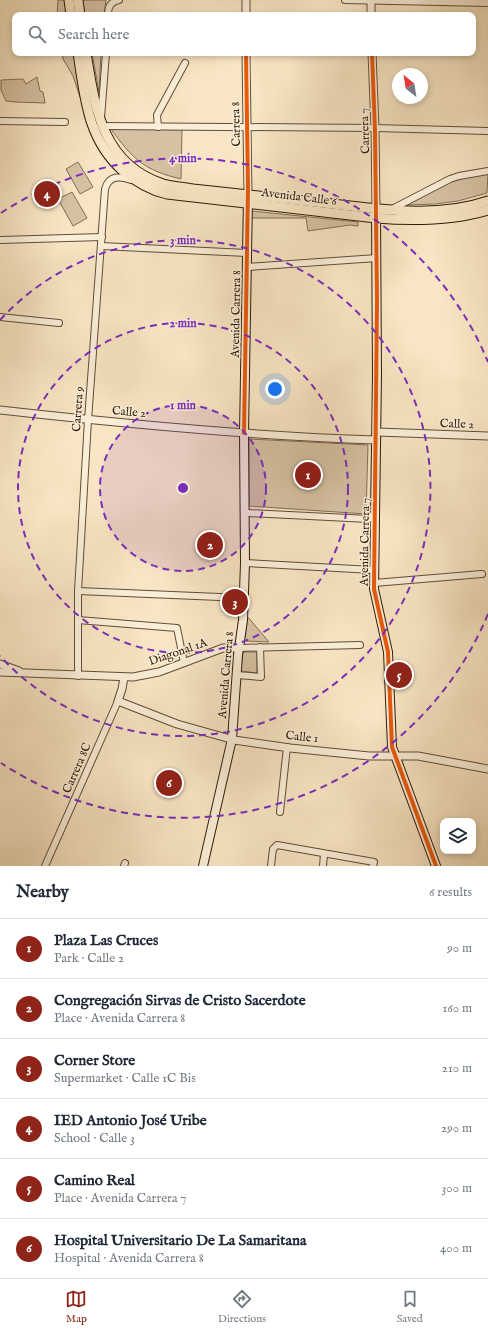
<!DOCTYPE html>
<html lang="en">
<head>
<meta charset="utf-8">
<style>
  :root { --surface:#fff; --page:#f2f2f3; --text:#1f2937; --muted:#747a83; --line:#e0e1e3; --accent:#8f2418 }
  body { margin:0; font-family:"IM FELL English",serif; background:var(--page); color:var(--text) }
  .controls { position:absolute; right:12px; bottom:12px; display:grid; overflow:hidden; border-radius:8px; box-shadow:0 2px 6px #0003 }
  .controls button { width:36px; height:36px; display:grid; place-items:center; padding:0; border:0; border-bottom:1px solid var(--line); background:var(--surface); color:var(--text); font:20px sans-serif }
  .compass { position:absolute; left:392px; top:68px; width:36px; height:36px; border-radius:50%; background:var(--surface); box-shadow:0 2px 6px #0003; rotate:330deg }
  .you { position:absolute; left:275px; top:389px; width:14px; height:14px; margin:-10px; border:3px solid #fff; border-radius:50%; background:#1a73e8; box-shadow:0 0 0 6px #1a73e833 }
  .badge { display:grid; place-items:center; width:26px; height:26px; border-radius:50%; background:var(--accent); color:#fff; font-size:13px; font-weight:700 }
  .pin { position:absolute; translate:-50% -50%; border:2px solid #fff; box-shadow:0 1px 4px #0006 }
  .list { margin:0; padding:0; list-style:none }
  h2 { display:flex; justify-content:space-between; align-items:center; height:52px; margin:0; padding:0 16px; font-size:17px }
  h2 small { font-size:13px; font-weight:400; color:var(--muted) }
  .list li { display:grid; grid-template-columns:26px 1fr auto; gap:12px; align-items:center; box-sizing:border-box; height:60px; padding:0 16px; border-top:1px solid var(--line) }
  .list b { display:block; font-size:15px; white-space:nowrap }
  .list p { margin:0; font-size:13px; white-space:nowrap; color:var(--muted) }
  .list em { font-size:13px; font-style:normal; color:var(--muted) }
  .icon { flex:none; width:22px; height:22px; fill:none; stroke:currentColor; stroke-width:2; stroke-linecap:round; stroke-linejoin:round }
  .map { position:relative; flex:none; width:488px; height:866px; overflow:hidden }
  .search { position:absolute; background:var(--surface); box-shadow:0 2px 6px #0003; left:12px; right:12px; top:12px; height:44px; display:flex; align-items:center; gap:10px; box-sizing:border-box; padding:0 14px; border-radius:8px; color:var(--muted); font-size:15px }
  .sheet { height:412px; background:var(--surface) }
  nav { display:flex; justify-content:space-around; align-items:center; box-sizing:border-box; height:56px; border-top:1px solid var(--line); background:var(--surface); font-size:11px; color:var(--muted) }
  nav a { display:grid; justify-items:center; gap:2px }
  nav .on { color:var(--accent) }
  .map>svg:first-child { display:block }
</style>
</head>
<body>
<div class="map">
<svg width="488" height="866" viewBox="0 0 488 866">
  <rect width="100%" height="100%" fill="#f8e5c3"/>
  <filter id="stains"><feTurbulence type="fractalNoise" baseFrequency=".005" numOctaves="4"/><feColorMatrix values="0 0 0 0 .2 0 0 0 0 .09 0 0 0 0 .02 0 0 0 .5 -.17"/></filter>
  <radialGradient id="worn" r=".72"><stop offset=".6" stop-color="#630" stop-opacity="0"/><stop offset="1" stop-color="#630" stop-opacity=".3"/></radialGradient>
  <!-- green -->
  <g fill="#d6c2a3" stroke="#826e55">
    <polygon points="58,0 65,0 68,15 57,15"/>
    <polygon points="82,0 106,0 104,15 85,15"/>
    <polygon points="62,53 74,53 83,106 73,76 63,59"/>
    <polygon points="92,53 101,53 99,92"/>
    <polygon points="37,77 40,91 43,92 45,103 16,102 6,101 1,90 1,80 23,79 26,84"/>
    <path d="M110,128L182,129L181,179C143,170 133,159 110,128Z"/>
    <polygon points="78,162 93,187 80,194 66,169"/>
    <polygon points="488,172 487,193 458,201 435,204 404,205 453,181"/>
    <polygon points="72,192 87,218 73,226 58,199"/>
    <polygon points="252,211 358,222 358,226 350,225 308,231 306,218 251,218"/>
    <polygon points="249,439 368,445 366,514 249,506"/>
    <polygon points="247,616 269,642 244,641"/>
    <polygon points="243,652 257,652 257,673 241,671"/>
  </g>
  <g fill="none" stroke-linecap="round" stroke-linejoin="round">
    <defs>
      <g id="minor">
        <polyline points="345,0 488,3"/>
        <path d="M108,15C108,7 110,2 119,0"/>
        <polyline points="101,118 106,53"/>
        <polyline points="0,121 65,122"/>
        <polyline points="102,126 375,128 488,131"/>
        <polyline points="158,127 157,115 185,63"/>
        <polyline points="392,209 450,179 459,176 488,171"/>
        <polyline points="0,240 102,237"/>
        <polyline points="101,246 247,253"/>
        <polyline points="247,267 377,258"/>
        <polyline points="0,317 59,323"/>
        <polyline points="248,513 369,519 372,516 375,514"/>
        <polyline points="245,563 373,570"/>
        <polyline points="374,583 482,574"/>
        <polyline points="78,591 243,598"/>
        <polyline points="78,620 177,628 184,663"/>
        <polyline points="239,648 360,645"/>
        <polyline points="237,675 261,677 260,647"/>
        <path d="M78,676V591L88,420L105,189C109,175 120,176 131,180"/>
        <polyline points="280,812 287,747"/>
        <polyline points="45,866 118,701"/>
        <polyline points="124,866 125,863"/>
        <polyline points="271,866 273,849 277,845 374,862 373,866"/>
        <polyline points="323,866 324,854"/>
      </g>
      <g id="tertiary">
        <polyline points="371,0 371,15"/>
        <polyline points="246,15 246,0"/>
        <polyline points="246,53 248,195"/>
        <polyline points="372,53 375,128 376,209"/>
        <path d="M0,410C125,424 251,436 376,440"/>
        <polyline points="377,432 488,436"/>
        <polyline points="0,664 19,671"/>
        <polyline points="0,672 133,677 159,672 223,648 239,648"/>
        <polyline points="124,677 122,689 118,701 177,724 234,740 290,748 369,756 418,756 488,769"/>
      </g>
      <g id="secondary">
        <polyline points="376,212 377,375 374,589 388,652 392,747 436,866"/>
        <polyline points="203,866 232,739 238,655 243,620 245,563 244,433 248,197"/>
      </g>
      <g id="primary">
        <polyline points="69,0 71,15"/>
        <polyline points="78,0 80,15"/>
        <path d="M78,53C85,97 87,138 122,170C136,182 150,190 167,194L376,218C414,221 452,221 488,210"/>
        <path d="M86,53C95,108 102,164 163,184C173,187 183,187 193,189C237,194 281,198 324,203C378,209 435,219 488,201"/>
      </g>
    </defs>
    <!-- minor casing -->
    <use href="#minor" stroke="#604d36" stroke-width="8"/>
    <!-- tertiary casing -->
    <use href="#tertiary" stroke="#604d36" stroke-width="9"/>
    <!-- secondary casing -->
    <use href="#secondary" stroke="#2e1a07" stroke-width="10"/>
    <!-- primary casing -->
    <use href="#primary" stroke="#2e1a07" stroke-width="11"/>
    <!-- minor -->
    <use href="#minor" stroke="#faeed8" stroke-width="6"/>
    <!-- tertiary -->
    <use href="#tertiary" stroke="#faeed8" stroke-width="7"/>
    <!-- secondary -->
    <use href="#secondary" stroke="#faeed8" stroke-width="8"/>
    <!-- primary -->
    <use href="#primary" stroke="#f8e5c3" stroke-width="9"/>
    <defs>
      <g id="cycleway">
        <polyline points="372,53 375,131 377,300 374,589 388,652 392,747 436,866"/>
        <polyline points="244,433 248,188 246,53"/>
      </g>
    </defs>
    <!-- cycleway casing -->
    <use href="#cycleway" stroke="#faeed8" stroke-width="6"/>
    <!-- cycleway -->
    <use href="#cycleway" stroke="#e8590c" stroke-width="4"/>
  </g>
  <!-- distance rings -->
  <circle cx="183" cy="488" r="83" fill="#7b2cbf" fill-opacity=".12"/>
  <g fill="none" stroke="#7b2cbf" stroke-width="2" stroke-dasharray="7 5">
    <circle cx="183" cy="488" r="83"/>
    <circle cx="183" cy="488" r="165"/>
    <path d="M0 320A248 248 0 1 1 0 656"/>
    <path d="M488 614A330 330 0 0 1 1 763M1 213A330 330 0 0 1 488 362"/>
  </g>
  <g text-anchor="middle" dominant-baseline="central" stroke-width="3" stroke-linejoin="round" paint-order="stroke">
    <!-- street labels -->
    <g font-size="12" fill="#2e1a07" stroke="#faeed8">
      <text transform="translate(236 124) rotate(-91)">Carrera 8</text>
      <text transform="translate(365 131) rotate(-92)">Carrera 7</text>
      <text transform="translate(299 197) rotate(7)">Avenida Calle 6</text>
      <text transform="translate(236 314) rotate(-89)">Avenida Carrera 8</text>
      <text transform="translate(78 409) rotate(-86)">Carrera 9</text>
      <text transform="translate(129 412) rotate(5)">Calle 2</text>
      <text transform="translate(457 424) rotate(2)">Calle 2</text>
      <text transform="translate(365 542) rotate(-89)">Avenida Carrera 7</text>
      <text transform="translate(178 652) rotate(-19)">Diagonal 1A</text>
      <text transform="translate(226 675) rotate(-85)">Avenida Carrera 8</text>
      <text transform="translate(302 737) rotate(6)">Calle 1</text>
      <text transform="translate(77 768) rotate(-66)">Carrera 8C</text>
    </g>
  </g>
  <circle cx="183" cy="488" r="6" fill="#7b2cbf" stroke="#faeed8" stroke-width="2"/>
  <g font-size="12" text-anchor="middle" font-weight="bold" fill="#7b2cbf" stroke="#faeed8" stroke-width="3" stroke-linejoin="round" paint-order="stroke">
    <text x="183" y="162">4 min</text>
    <text x="183" y="244">3 min</text>
    <text x="183" y="327">2 min</text>
    <text x="183" y="409">1 min</text>
  </g>
  <rect width="100%" height="100%" filter="url(#stains)"/>
  <rect width="100%" height="100%" fill="url(#worn)"/>
</svg>
<div class="controls">
<button><svg class="icon" aria-label="layers" viewBox="0 0 24 24"><path d="M12 4l9 5-9 5-9-5zM3 14l9 5 9-5"/></svg></button>
</div>
<svg class="compass" viewBox="-18 -18 36 36"><path d="M0-13l5 13h-10z" fill="#e53935"/><path d="M0 13l5-13h-10z" fill="#747a83"/></svg>
<div class="you"></div>
<div class="pin badge" style="left:308px;top:475px">1</div>
<div class="pin badge" style="left:210px;top:545px">2</div>
<div class="pin badge" style="left:235px;top:602px">3</div>
<div class="pin badge" style="left:47px;top:194px">4</div>
<div class="pin badge" style="left:399px;top:675px">5</div>
<div class="pin badge" style="left:169px;top:783px">6</div>
<div class="search"><svg class="icon" aria-label="search" viewBox="0 0 24 24"><circle cx="10" cy="10" r="6"/><path d="M15 15l6 6"/></svg>Search here</div>
</div>
<section class="sheet">
<h2>Nearby<small>6 results</small></h2>
<ul class="list">
<li><span class="badge">1</span><div><b>Plaza Las Cruces</b><p>Park · Calle 2</p></div><em>90 m</em></li>
<li><span class="badge">2</span><div><b>Congregación Sirvas de Cristo Sacerdote</b><p>Place · Avenida Carrera 8</p></div><em>160 m</em></li>
<li><span class="badge">3</span><div><b>Corner Store</b><p>Supermarket · Calle 1C Bis</p></div><em>210 m</em></li>
<li><span class="badge">4</span><div><b>IED Antonio José Uribe</b><p>School · Calle 3</p></div><em>290 m</em></li>
<li><span class="badge">5</span><div><b>Camino Real</b><p>Place · Avenida Carrera 7</p></div><em>300 m</em></li>
<li><span class="badge">6</span><div><b>Hospital Universitario De La Samaritana</b><p>Hospital · Avenida Carrera 8</p></div><em>400 m</em></li>
</ul>
</section>
<nav>
<a class="on"><svg class="icon" aria-label="map" viewBox="0 0 24 24"><path d="M3 6l6-2 6 2 6-2v14l-6 2-6-2-6 2zM9 4v14M15 6v14"/></svg>Map</a>
<a><svg class="icon" aria-label="directions" viewBox="0 0 24 24"><path d="M12 3l9 9-9 9-9-9zM9 14v-3h6M13 9l2 2-2 2"/></svg>Directions</a>
<a><svg class="icon" aria-label="saved" viewBox="0 0 24 24"><path d="M7 4h10v16l-5-4-5 4z"/></svg>Saved</a>
</nav>
</body>
</html>
